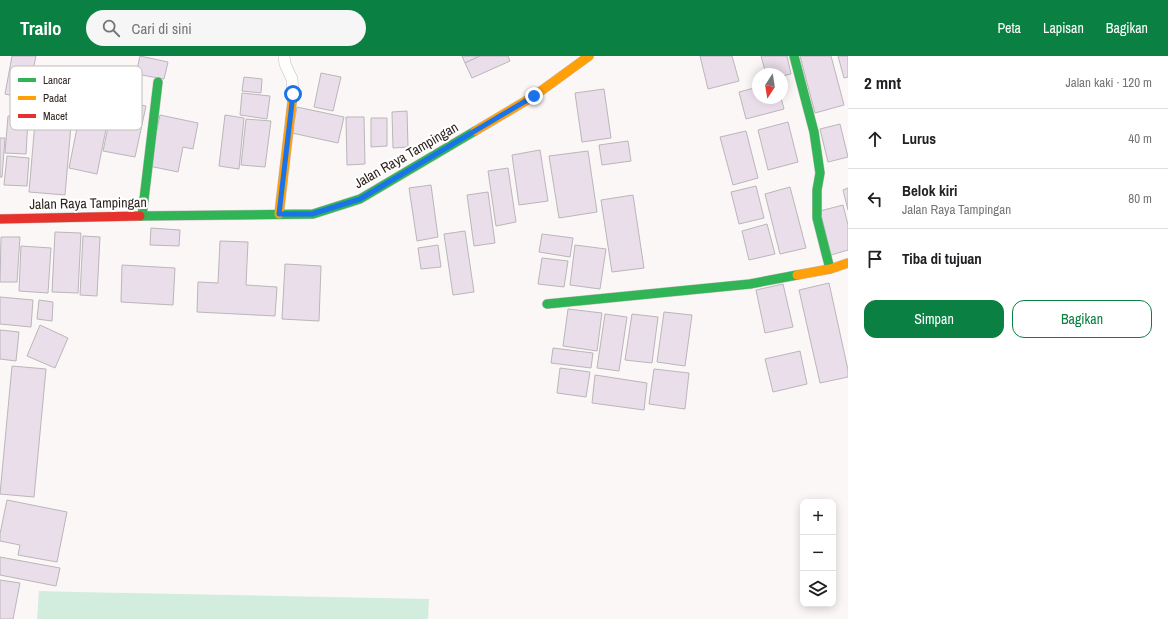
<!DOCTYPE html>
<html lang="id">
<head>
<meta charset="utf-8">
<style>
  :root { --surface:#fff; --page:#f6f6f6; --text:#202124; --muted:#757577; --line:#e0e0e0; --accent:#0b8043 }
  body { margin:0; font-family:"Archivo Narrow",sans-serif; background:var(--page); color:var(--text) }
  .controls { position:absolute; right:12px; bottom:12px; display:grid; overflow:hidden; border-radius:8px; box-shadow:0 2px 10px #0003 }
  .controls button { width:36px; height:36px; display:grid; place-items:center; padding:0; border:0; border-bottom:1px solid var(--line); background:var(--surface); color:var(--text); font:20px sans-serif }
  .compass { position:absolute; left:752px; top:12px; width:36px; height:36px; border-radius:50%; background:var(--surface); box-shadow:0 2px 10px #0003; rotate:192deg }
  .stop { position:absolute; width:12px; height:12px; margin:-9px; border:3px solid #1a73e8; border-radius:50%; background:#fff }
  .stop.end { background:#1a73e8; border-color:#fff; box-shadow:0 1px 4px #0008 }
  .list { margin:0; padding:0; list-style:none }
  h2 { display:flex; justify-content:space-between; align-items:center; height:52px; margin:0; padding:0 16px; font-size:17px }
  h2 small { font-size:13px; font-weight:400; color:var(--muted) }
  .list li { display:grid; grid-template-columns:26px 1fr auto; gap:12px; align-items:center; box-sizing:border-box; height:60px; padding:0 16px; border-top:1px solid var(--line) }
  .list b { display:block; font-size:15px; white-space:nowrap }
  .list p { margin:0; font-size:13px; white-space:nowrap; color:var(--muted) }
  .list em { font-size:13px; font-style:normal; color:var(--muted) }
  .actions { display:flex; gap:8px; padding:12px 16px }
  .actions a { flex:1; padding:9px 0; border:1px solid var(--accent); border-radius:12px; text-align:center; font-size:14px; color:var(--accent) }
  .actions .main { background:var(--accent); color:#fff }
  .icon { flex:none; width:22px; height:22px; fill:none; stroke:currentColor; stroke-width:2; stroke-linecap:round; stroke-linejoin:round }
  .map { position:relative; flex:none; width:848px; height:563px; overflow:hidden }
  header { display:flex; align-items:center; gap:24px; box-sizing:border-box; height:56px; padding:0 20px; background:var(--accent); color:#fff }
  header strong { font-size:19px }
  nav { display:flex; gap:22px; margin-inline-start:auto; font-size:14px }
  .search { width:280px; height:36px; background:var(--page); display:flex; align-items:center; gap:10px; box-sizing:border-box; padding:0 14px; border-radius:22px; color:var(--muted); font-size:15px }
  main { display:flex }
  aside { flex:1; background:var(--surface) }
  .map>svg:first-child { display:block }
</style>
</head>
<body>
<header>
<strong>Trailo</strong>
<div class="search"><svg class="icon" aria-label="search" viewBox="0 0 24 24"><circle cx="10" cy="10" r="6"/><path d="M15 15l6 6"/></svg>Cari di sini</div>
<nav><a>Peta</a><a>Lapisan</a><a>Bagikan</a></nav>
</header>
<main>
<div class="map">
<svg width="848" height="563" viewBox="0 0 848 563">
  <rect width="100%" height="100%" fill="#faf7f6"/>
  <!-- green -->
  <polygon fill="#d2eddd" points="39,535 76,536 429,543 428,563 37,563"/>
  <!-- building -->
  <g fill="#eadeea" stroke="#bab6b9">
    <polygon points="12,0 36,0 27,43 5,38"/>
    <polygon points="140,0 168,6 164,23 136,18"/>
    <polygon points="462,0 480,0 465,7"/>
    <polygon points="480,0 508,0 510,5 472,22 465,7"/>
    <polygon points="700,0 732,0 739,25 708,33"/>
    <polygon points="761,0 787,0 791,18 782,20 782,18 766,18"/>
    <polygon points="800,0 831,0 844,49 815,57"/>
    <polygon points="838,0 848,0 848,21 844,22"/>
    <polygon points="321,17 341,21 333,55 314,51"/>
    <polygon points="244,21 262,23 261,37 242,35"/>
    <polygon points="87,22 115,28 97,118 69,112"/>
    <polygon points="758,31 758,42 781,42 784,53 746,63 739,36"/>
    <polygon points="604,33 611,82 582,86 575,37"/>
    <polygon points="242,37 270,40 267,63 240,59"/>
    <polygon points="114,44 146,50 135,101 103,95"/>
    <polygon points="297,51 344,61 338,87 292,77"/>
    <polygon points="407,55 408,91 393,92 392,56"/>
    <polygon points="160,59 198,67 193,93 183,91 178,116 149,110"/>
    <polygon points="225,59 244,62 239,113 219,110"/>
    <polygon points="8,60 28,62 26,98 5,97"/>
    <polygon points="346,61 364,61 365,108 347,109"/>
    <polygon points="371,62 387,62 387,90 371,91"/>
    <polygon points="246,63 271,65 265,111 241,109"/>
    <polygon points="35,66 71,69 65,139 29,136"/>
    <polygon points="788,66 798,106 768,114 758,74"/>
    <polygon points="840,68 848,101 828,106 820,73"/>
    <polygon points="746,75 758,122 733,129 720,81"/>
    <polygon points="0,82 5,82 2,121 0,121"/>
    <polygon points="628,85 631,105 602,109 599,89"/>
    <polygon points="540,94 548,145 519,149 512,99"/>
    <polygon points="588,95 597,156 559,162 549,100"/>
    <polygon points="7,100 29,102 27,130 4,129"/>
    <polygon points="508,112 516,166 496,170 488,115"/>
    <polygon points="431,129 438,181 417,185 409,132"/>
    <polygon points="756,130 764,162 739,168 731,136"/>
    <polygon points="790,131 806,192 780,198 765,138"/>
    <polygon points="848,132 848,154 843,134"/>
    <polygon points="488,136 495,187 474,190 467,139"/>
    <polygon points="633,139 644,212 612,216 601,144"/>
    <polygon points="843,149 848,169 848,194 831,199 820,155"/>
    <polygon points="767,168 775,198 749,204 742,175"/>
    <polygon points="151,172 180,174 179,190 150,189"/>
    <polygon points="465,175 474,236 453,239 444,178"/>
    <polygon points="55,176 81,177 78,237 52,236"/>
    <polygon points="542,178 573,182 570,201 539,196"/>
    <polygon points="83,180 100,181 97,240 80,239"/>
    <polygon points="1,181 20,181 17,226 0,226"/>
    <polygon points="220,185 248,186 246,229 277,231 275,260 197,256 198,226 218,227"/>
    <polygon points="438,189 441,211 421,213 418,192"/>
    <polygon points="575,189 606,193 600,233 570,229"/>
    <polygon points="21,190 51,192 48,237 19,235"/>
    <polygon points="542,202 568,205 564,231 538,228"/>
    <polygon points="285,208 321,210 319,265 282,263"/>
    <polygon points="122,209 175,212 173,249 121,246"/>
    <polygon points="829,227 848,314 848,321 820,327 799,234"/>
    <polygon points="783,228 793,271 765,277 756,234"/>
    <polygon points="0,241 33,244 31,271 0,268"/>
    <polygon points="39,244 53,246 52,265 37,263"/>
    <polygon points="568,253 602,257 597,295 563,290"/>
    <polygon points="664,256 692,259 685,310 657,306"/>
    <polygon points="605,258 627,261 619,315 597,312"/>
    <polygon points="632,258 658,261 652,307 625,304"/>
    <polygon points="40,269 68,282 55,312 27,300"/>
    <polygon points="0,274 19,276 16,305 0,303"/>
    <polygon points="553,292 593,297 591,312 551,307"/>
    <polygon points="800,295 807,328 773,336 765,303"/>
    <polygon points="12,310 46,313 34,441 0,438"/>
    <polygon points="560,312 590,316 586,341 557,337"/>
    <polygon points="654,313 689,317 685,353 649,348"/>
    <polygon points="595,319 647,327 644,354 592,347"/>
    <polygon points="7,444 67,456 57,506 18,499 20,489 0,485 0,478"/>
    <polygon points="0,501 60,512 56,530 0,519"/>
    <polygon points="0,524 20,527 13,563 0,563"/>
  </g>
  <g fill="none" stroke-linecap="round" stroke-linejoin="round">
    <defs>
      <polyline id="lane" points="284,0 285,8 292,23 293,38"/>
      <g id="fast">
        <polyline points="794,0 814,76 820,117 817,134 817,162 830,213"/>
        <polyline points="140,160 313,158 360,143 475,75"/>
        <polyline points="142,160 158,26"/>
        <polyline points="547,248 750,228 797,219"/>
      </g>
      <g id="slow">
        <polyline points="475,75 534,40 589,0"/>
        <polyline points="279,158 293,38"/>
        <polyline points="797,219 830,213 848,207"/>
      </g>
      <polyline id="jam" points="0,163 140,160"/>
    </defs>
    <!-- lane casing -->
    <use href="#lane" stroke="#c5bfbc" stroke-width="12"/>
    <!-- fast casing -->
    <use href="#fast" stroke="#c5bfbc" stroke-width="10"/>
    <!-- slow casing -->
    <use href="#slow" stroke="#c5bfbc" stroke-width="10"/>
    <!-- jam casing -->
    <use href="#jam" stroke="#c5bfbc" stroke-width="10"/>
    <!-- lane -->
    <use href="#lane" stroke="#fefefe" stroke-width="11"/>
    <!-- fast -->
    <use href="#fast" stroke="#30b455" stroke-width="9"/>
    <!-- slow -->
    <use href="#slow" stroke="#ff9f0a" stroke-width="9"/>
    <!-- jam -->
    <use href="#jam" stroke="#e5322d" stroke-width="9"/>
  </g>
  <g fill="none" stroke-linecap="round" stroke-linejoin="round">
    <!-- route -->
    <polyline stroke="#1a73e8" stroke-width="5" points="293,38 279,158 312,158 360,143 534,40"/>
  </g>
  <g text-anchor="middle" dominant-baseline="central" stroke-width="4" stroke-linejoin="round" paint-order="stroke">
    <!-- street labels -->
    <g font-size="14" fill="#2f2520" stroke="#fff">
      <text transform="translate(406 99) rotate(-30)">Jalan Raya Tampingan</text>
      <text transform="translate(88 147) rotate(-1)">Jalan Raya Tampingan</text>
    </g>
  </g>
  <!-- legend -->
  <rect x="10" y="10" width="132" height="64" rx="6" fill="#fff" stroke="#c1bebc" stroke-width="1"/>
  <rect x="18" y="22" width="18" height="4" fill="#30b455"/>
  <rect x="18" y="40" width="18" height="4" fill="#ff9f0a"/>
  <rect x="18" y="58" width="18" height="4" fill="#e5322d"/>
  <g font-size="11" fill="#2f2520">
    <text x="43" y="28">Lancar</text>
    <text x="43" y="46">Padat</text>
    <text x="43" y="64">Macet</text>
  </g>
</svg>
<div class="controls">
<button>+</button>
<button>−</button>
<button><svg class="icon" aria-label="layers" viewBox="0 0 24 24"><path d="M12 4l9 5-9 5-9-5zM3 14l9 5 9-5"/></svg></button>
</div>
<svg class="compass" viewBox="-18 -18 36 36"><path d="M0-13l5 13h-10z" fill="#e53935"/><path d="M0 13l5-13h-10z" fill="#757577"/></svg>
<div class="stop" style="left:293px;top:38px"></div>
<div class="stop end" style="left:534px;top:40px"></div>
</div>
<aside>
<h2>2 mnt<small>Jalan kaki · 120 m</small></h2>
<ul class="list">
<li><svg class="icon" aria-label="ahead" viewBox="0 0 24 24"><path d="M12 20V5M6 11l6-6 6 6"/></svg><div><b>Lurus</b></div><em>40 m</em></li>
<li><svg class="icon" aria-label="left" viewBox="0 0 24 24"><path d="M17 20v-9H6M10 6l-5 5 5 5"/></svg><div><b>Belok kiri</b><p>Jalan Raya Tampingan</p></div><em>80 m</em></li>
<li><svg class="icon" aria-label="arrive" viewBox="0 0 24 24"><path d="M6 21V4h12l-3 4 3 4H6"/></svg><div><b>Tiba di tujuan</b></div></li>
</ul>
<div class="actions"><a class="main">Simpan</a><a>Bagikan</a></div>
</aside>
</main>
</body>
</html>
